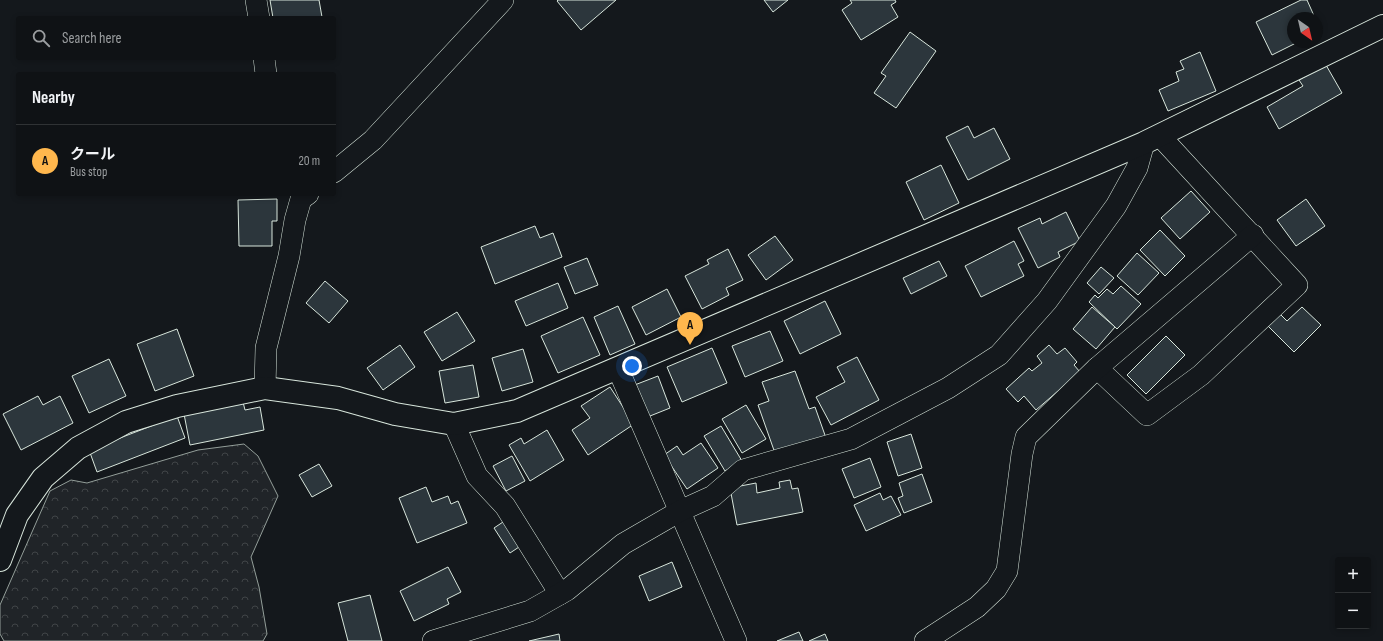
<!DOCTYPE html>
<html lang="en">
<head>
<meta charset="utf-8">
<style>
  :root { --surface:#0f1215; --page:#181b1e; --text:#f1f3f6; --muted:#9b9ea0; --line:#2f3234; --accent:#ffb74d }
  body { margin:0; font-family:"Sofia Sans Condensed","Noto Sans JP",sans-serif; background:var(--page); color:var(--text) }
  .controls { position:absolute; right:12px; bottom:12px; display:grid; overflow:hidden; border-radius:4px; box-shadow:0 2px 6px #0003 }
  .controls button { width:36px; height:36px; display:grid; place-items:center; padding:0; border:0; border-bottom:1px solid var(--line); background:var(--surface); color:var(--text); font:20px sans-serif }
  .compass { position:absolute; left:1287px; top:12px; width:36px; height:36px; border-radius:50%; background:var(--surface); box-shadow:0 2px 6px #0003; rotate:146deg }
  .you { position:absolute; left:632px; top:366px; width:14px; height:14px; margin:-10px; border:3px solid #fff; border-radius:50%; background:#1a73e8; box-shadow:0 0 0 6px #1a73e833 }
  .badge { display:grid; place-items:center; width:26px; height:26px; border-radius:50%; background:var(--accent); color:#111; font-size:13px; font-weight:700 }
  .pin { position:absolute; translate:-50% -33px; filter:drop-shadow(0 1px 2px #0008) }
  .pin::after { content:''; position:absolute; top:21px; width:14px; height:12px; background:inherit; clip-path:polygon(0 0,100% 0,50% 100%) }
  .list { margin:0; padding:0; list-style:none }
  h2 { display:flex; justify-content:space-between; align-items:center; height:52px; margin:0; padding:0 16px; font-size:17px }
  h2 small { font-size:13px; font-weight:400; color:var(--muted) }
  .list li { display:grid; grid-template-columns:26px 1fr auto; gap:12px; align-items:center; box-sizing:border-box; height:72px; padding:0 16px; border-top:1px solid var(--line) }
  .list b { display:block; font-size:15px; white-space:nowrap }
  .list p { margin:0; font-size:13px; white-space:nowrap; color:var(--muted) }
  .list em { font-size:13px; font-style:normal; color:var(--muted) }
  .icon { flex:none; width:22px; height:22px; fill:none; stroke:currentColor; stroke-width:2; stroke-linecap:round; stroke-linejoin:round }
  .map { position:relative; flex:none; width:1383px; height:641px; overflow:hidden }
  .search { position:absolute; background:var(--surface); box-shadow:0 2px 6px #0003; left:16px; top:16px; width:320px; height:44px; display:flex; align-items:center; gap:10px; box-sizing:border-box; padding:0 14px; border-radius:4px; color:var(--muted); font-size:15px }
  .panel { position:absolute; background:var(--surface); box-shadow:0 2px 6px #0003; left:16px; top:72px; width:320px; height:124px; border-radius:4px }
  .map>svg:first-child { display:block }
</style>
</head>
<body>
<div class="map">
<svg width="1383" height="641" viewBox="0 0 1383 641">
  <defs>
    <pattern id="forest-crowns" width="20" height="18" patternUnits="userSpaceOnUse"><rect width="20" height="18" fill="#202428"/><path d="M2 6a3 3 0 1 1 6 0M12 15a3 3 0 1 1 6 0" fill="none" stroke="#404447"/></pattern>
  </defs>
  <rect width="100%" height="100%" fill="#14181c"/>
  <!-- forest -->
  <polygon fill="url(#forest-crowns)" stroke="#939e99" points="244,444 258,456 278,496 251,557 259,587 267,634 263,641 4,641 0,634 0,605 50,491 71,480 87,483 198,450"/>
  <!-- building -->
  <g fill="#2c363c" stroke="#d8e6dc">
    <polygon points="270,0 319,0 322,17 273,18"/>
    <polygon points="558,0 616,0 581,30 557,1"/>
    <polygon points="764,0 788,0 773,12"/>
    <polygon points="850,0 895,0 896,2 891,5 898,17 861,40 842,10 852,3"/>
    <polygon points="1301,0 1307,0 1315,18 1293,18 1293,42 1298,42 1272,55 1256,22"/>
    <polygon points="1317,21 1322,30 1317,33"/>
    <polygon points="910,32 936,51 896,108 874,93 886,76 881,73"/>
    <polygon points="1200,52 1216,91 1168,111 1159,90 1179,81 1176,72 1184,69 1180,61"/>
    <polygon points="1326,65 1342,93 1279,129 1267,107 1303,86 1299,80"/>
    <polygon points="968,126 974,138 994,128 1010,159 968,180 946,137"/>
    <polygon points="941,165 959,203 924,220 906,182"/>
    <polygon points="1191,191 1210,212 1180,239 1161,218"/>
    <polygon points="277,199 277,221 272,221 272,246 239,246 238,200"/>
    <polygon points="1306,199 1325,226 1296,246 1277,220"/>
    <polygon points="1066,212 1080,241 1058,252 1060,257 1038,268 1018,228 1040,218 1042,224"/>
    <polygon points="535,226 540,238 553,233 562,257 495,284 481,247"/>
    <polygon points="1160,230 1185,256 1165,276 1140,250"/>
    <polygon points="775,236 793,260 766,280 748,255"/>
    <polygon points="1014,241 1024,261 1018,264 1024,276 981,297 965,266"/>
    <polygon points="728,249 743,280 726,288 729,295 702,309 685,276 709,264 707,260"/>
    <polygon points="1137,253 1159,273 1138,295 1117,276"/>
    <polygon points="587,258 598,285 575,294 564,267"/>
    <polygon points="939,261 947,276 911,294 903,278"/>
    <polygon points="1101,267 1114,278 1099,294 1087,283"/>
    <polygon points="325,281 348,301 329,323 306,303"/>
    <polygon points="558,283 568,308 526,326 515,301"/>
    <polygon points="1121,286 1141,304 1117,329 1089,302 1095,295 1098,298 1107,289 1113,294"/>
    <polygon points="667,289 681,317 646,335 632,307"/>
    <polygon points="825,301 841,334 800,354 784,321"/>
    <polygon points="618,306 635,344 610,355 594,317"/>
    <polygon points="1092,307 1115,327 1096,349 1073,329"/>
    <polygon points="1302,307 1321,325 1294,352 1265,323 1277,311 1287,321"/>
    <polygon points="457,312 475,341 442,361 424,332"/>
    <polygon points="583,317 600,355 558,373 541,336"/>
    <polygon points="177,329 194,376 155,391 137,344"/>
    <polygon points="770,331 783,361 745,377 732,346"/>
    <polygon points="1166,336 1185,355 1146,394 1127,375"/>
    <polygon points="400,345 415,367 383,390 367,368"/>
    <polygon points="1049,345 1057,354 1065,348 1077,362 1074,365 1080,372 1036,410 1024,396 1018,402 1006,389 1029,368 1032,371 1042,363 1037,356"/>
    <polygon points="712,348 727,383 682,402 667,367"/>
    <polygon points="523,349 533,382 502,391 492,358"/>
    <polygon points="857,357 879,400 831,425 816,397 845,382 837,367"/>
    <polygon points="109,359 126,396 89,413 72,376"/>
    <polygon points="473,365 479,397 445,403 439,371"/>
    <polygon points="795,371 809,409 815,407 826,438 776,456 758,405 769,401 762,382"/>
    <polygon points="658,376 670,408 645,418 632,386"/>
    <polygon points="610,387 634,424 588,455 572,430 590,418 581,406"/>
    <polygon points="38,396 43,405 60,396 73,423 21,450 3,414"/>
    <polygon points="243,402 245,410 260,407 264,430 190,445 184,414"/>
    <polygon points="746,405 766,439 742,453 722,419"/>
    <polygon points="177,416 185,438 97,472 89,450"/>
    <polygon points="721,426 742,461 725,471 704,436"/>
    <polygon points="547,430 564,460 530,481 509,445 521,438 524,444"/>
    <polygon points="911,434 922,468 898,476 887,442"/>
    <polygon points="701,443 718,468 687,489 664,455 677,446 683,455"/>
    <polygon points="512,456 525,481 506,491 493,466"/>
    <polygon points="870,458 881,487 854,498 842,469"/>
    <polygon points="319,464 332,486 312,497 299,475"/>
    <polygon points="922,474 932,502 904,513 898,498 903,496 899,483"/>
    <polygon points="790,480 792,489 798,488 803,512 737,525 730,488 756,483 757,493 780,488 779,482"/>
    <polygon points="426,487 432,502 448,496 451,504 458,501 467,523 417,543 399,498"/>
    <polygon points="880,493 883,500 891,496 901,515 866,531 854,505"/>
    <polygon points="509,518 525,543 510,553 494,528"/>
    <polygon points="672,562 682,587 649,601 639,576"/>
    <polygon points="448,567 461,592 447,599 449,604 414,621 400,591"/>
    <polygon points="370,595 382,641 348,641 338,603"/>
    <polygon points="799,632 803,641 777,641"/>
    <polygon points="559,634 560,641 529,641"/>
    <polygon points="825,634 828,641 809,641"/>
  </g>
  <g fill="none" stroke-linecap="round" stroke-linejoin="round">
    <defs>
      <g id="minor">
        <polyline points="256,0 259,18"/>
        <polyline points="264,58 266,74"/>
        <polyline points="334,172 373,140 503,0"/>
        <polyline points="1097,368 1147,415 1201,375 1297,285 1160,136"/>
        <polyline points="618,369 736,641"/>
        <polyline points="265,388 266,348 289,256 295,220 301,199 308,194"/>
        <polyline points="454,424 477,476 505,506 560,594"/>
        <polyline points="433,641 530,611 567,590 623,544 680,511 713,496 743,470 851,439 948,388 999,355 1047,301 1116,206 1137,168 1144,143"/>
        <polyline points="925,641 977,607 996,589 1007,571 1022,454 1026,437 1097,368 1253,235"/>
      </g>
      <polyline id="tertiary" points="0,560 17,515 43,478 78,448 126,422 177,406 265,388 338,398 395,414 454,424 517,411 1144,143 1383,26"/>
    </defs>
    <!-- minor casing -->
    <use href="#minor" stroke="#d8e6dc" stroke-width="22"/>
    <!-- tertiary casing -->
    <use href="#tertiary" stroke="#d8e6dc" stroke-width="24"/>
    <!-- minor -->
    <use href="#minor" stroke="#14181c" stroke-width="21"/>
    <!-- tertiary -->
    <use href="#tertiary" stroke="#14181c" stroke-width="22"/>
  </g>
</svg>
<div class="controls">
<button>+</button>
<button>−</button>
</div>
<svg class="compass" viewBox="-18 -18 36 36"><path d="M0-13l5 13h-10z" fill="#e53935"/><path d="M0 13l5-13h-10z" fill="#9b9ea0"/></svg>
<div class="you"></div>
<div class="pin badge" style="left:690px;top:345px">A</div>
<div class="search"><svg class="icon" aria-label="search" viewBox="0 0 24 24"><circle cx="10" cy="10" r="6"/><path d="M15 15l6 6"/></svg>Search here</div>
<section class="panel">
<h2>Nearby<small></small></h2>
<ul class="list">
<li><span class="badge">A</span><div><b>クール</b><p>Bus stop</p></div><em>20 m</em></li>
</ul>
</section>
</div>
</body>
</html>
